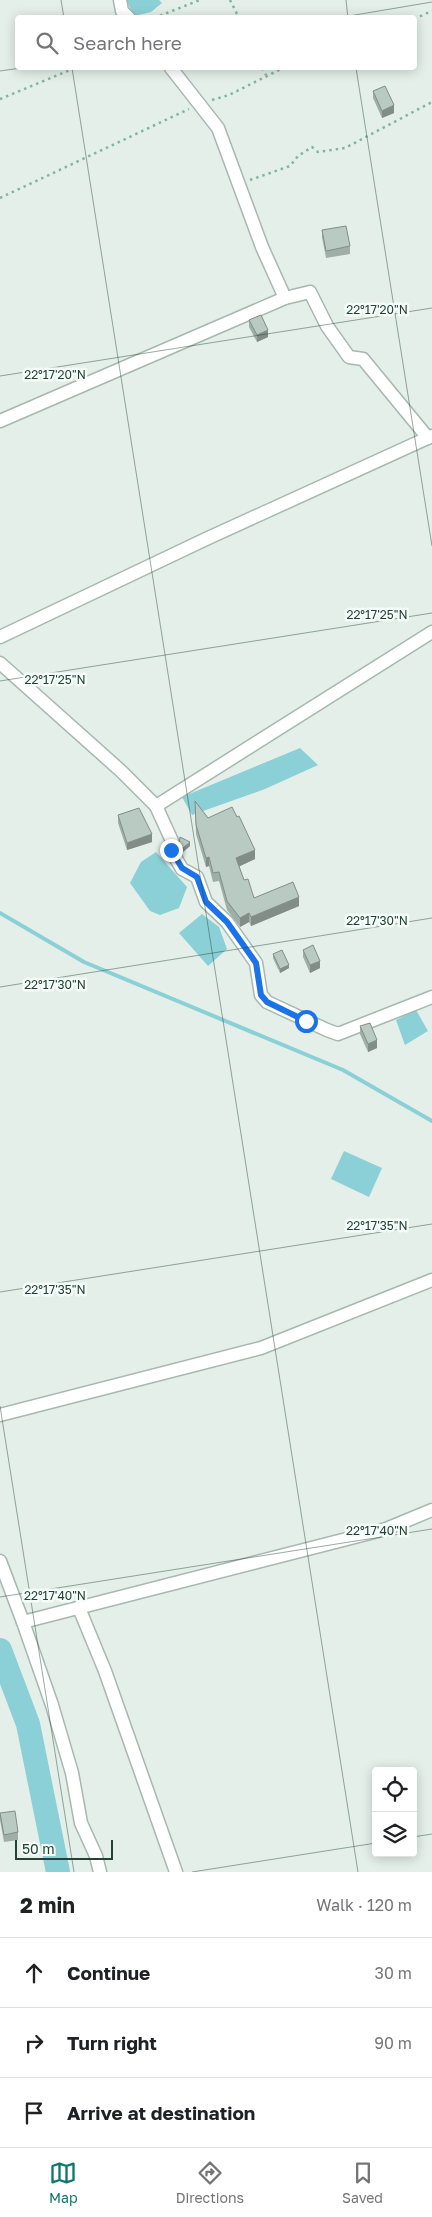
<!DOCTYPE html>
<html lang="en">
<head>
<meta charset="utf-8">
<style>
  :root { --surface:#fff; --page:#f2f2f2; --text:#202124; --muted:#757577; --line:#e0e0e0; --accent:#0f766e }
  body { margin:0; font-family:"Golos Text",sans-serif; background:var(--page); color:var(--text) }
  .controls { position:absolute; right:15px; bottom:15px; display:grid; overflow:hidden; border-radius:5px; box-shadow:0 2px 12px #0003 }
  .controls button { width:45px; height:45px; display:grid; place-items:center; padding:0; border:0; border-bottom:1px solid var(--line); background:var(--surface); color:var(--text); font:25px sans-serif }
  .scale { position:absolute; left:15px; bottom:12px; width:98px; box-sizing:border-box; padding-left:5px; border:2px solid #224237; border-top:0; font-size:14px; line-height:18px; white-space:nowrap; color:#224237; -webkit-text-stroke:4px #f5fbf8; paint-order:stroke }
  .stop { position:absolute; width:15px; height:15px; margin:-11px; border:4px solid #1a73e8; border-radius:50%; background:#fff }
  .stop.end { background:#1a73e8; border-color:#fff; box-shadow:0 1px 5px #0008 }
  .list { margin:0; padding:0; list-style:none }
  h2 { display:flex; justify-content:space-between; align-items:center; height:65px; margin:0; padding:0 20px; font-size:21px }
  h2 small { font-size:16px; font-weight:400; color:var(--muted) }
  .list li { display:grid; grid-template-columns:32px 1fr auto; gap:15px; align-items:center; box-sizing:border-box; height:70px; padding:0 20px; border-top:1px solid var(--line) }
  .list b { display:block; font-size:19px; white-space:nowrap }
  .list em { font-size:16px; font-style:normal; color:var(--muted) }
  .icon { flex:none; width:28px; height:28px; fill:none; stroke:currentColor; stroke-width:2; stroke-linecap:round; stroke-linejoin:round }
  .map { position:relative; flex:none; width:432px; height:1872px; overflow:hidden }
  .search { position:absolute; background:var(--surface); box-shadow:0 2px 12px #0003; left:15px; right:15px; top:15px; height:55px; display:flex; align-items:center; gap:12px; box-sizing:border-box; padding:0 18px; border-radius:5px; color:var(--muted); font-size:19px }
  .sheet { height:275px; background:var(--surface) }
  nav { display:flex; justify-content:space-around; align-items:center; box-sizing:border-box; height:70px; border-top:1px solid var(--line); background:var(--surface); font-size:14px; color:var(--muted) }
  nav a { display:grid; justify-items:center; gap:2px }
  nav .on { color:var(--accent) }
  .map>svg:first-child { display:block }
</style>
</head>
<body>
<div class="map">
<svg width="432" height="1872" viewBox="0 0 432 1872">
  <rect width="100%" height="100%" fill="#e4efe9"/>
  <!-- water -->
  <g fill="#8ad0d6">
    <polygon points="126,0 159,0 162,3 151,12 134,16"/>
    <polygon points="300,748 318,765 265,789 192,815 182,797"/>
    <polygon points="156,852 187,887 179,908 160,915 150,911 130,883 141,862"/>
    <polygon points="202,914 219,927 227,949 208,966 179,933"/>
    <polygon points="416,1010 428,1031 405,1045 396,1020"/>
    <polygon points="344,1151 382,1168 369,1197 331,1179"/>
  </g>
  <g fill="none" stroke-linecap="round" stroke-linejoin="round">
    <!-- stream -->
    <polyline stroke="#8ad0d6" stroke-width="4" points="0,913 84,962 343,1070 432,1121"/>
    <!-- river -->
    <polyline stroke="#8ad0d6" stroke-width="24" points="0,1650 28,1724 58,1872"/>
    <defs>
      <g id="street">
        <polyline points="120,0 122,11 129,18"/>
        <polyline points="171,68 218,128 262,247 285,298"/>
        <polyline points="0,421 285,298 310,292 327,326 349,357 363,359 428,438"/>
        <polyline points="0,637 206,539 432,436"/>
        <polyline points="0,663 121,771 156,806 172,841 171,850 182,869 197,877 206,902 227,922 256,963 261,995 267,1002 327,1030 338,1034 432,997"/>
        <polyline points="156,806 432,632"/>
        <polyline points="0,1415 261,1348 432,1280"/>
        <polyline points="0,1561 23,1622 386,1529 432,1510"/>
        <polyline points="79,1608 105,1671 176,1872"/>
        <polyline points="23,1622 52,1705 72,1773 81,1823 96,1856 100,1872"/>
      </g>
    </defs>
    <!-- street casing -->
    <use href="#street" stroke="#a6b8b0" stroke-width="15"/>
    <!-- path -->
    <g stroke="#83b4a1" stroke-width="2.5" stroke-dasharray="2.5 4" stroke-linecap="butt">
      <polyline points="230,0 239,18"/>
      <polyline points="154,18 200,0"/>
      <polyline points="414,19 432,11"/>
      <polyline points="262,68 266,75"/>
      <polyline points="0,99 75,68"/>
      <polyline points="212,100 229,95 283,68"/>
      <polyline points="250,180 290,166 298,156 312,147 318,152 345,148 432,102"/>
      <polyline points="0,198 189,109"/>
    </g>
    <!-- street -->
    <use href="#street" stroke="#fff" stroke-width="12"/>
  </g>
  <!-- wall -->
  <g fill="#9faea7">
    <polygon points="373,91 394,113 382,118 373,98"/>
    <polygon points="322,230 350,246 350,254 326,258 322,237"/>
    <polygon points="249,320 268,337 257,342 249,327"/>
    <polygon points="195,801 208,818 255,859 239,866 244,880 254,898 299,906 251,926 249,922 240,927 227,910 219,881 213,882 209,866 206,867 196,834"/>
    <polygon points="118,815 152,842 127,850 118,823"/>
    <polygon points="180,837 190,846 183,852 179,848"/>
    <polygon points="303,950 320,968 310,973 303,957"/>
    <polygon points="273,954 289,968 280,973 273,958"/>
    <polygon points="360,1026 377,1048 368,1052 360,1034"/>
    <polygon points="0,1813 18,1832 18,1840 4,1842 0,1820"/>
  </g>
  <!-- shaded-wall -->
  <g fill="#828d88">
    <polygon points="394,105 394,113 382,118 382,111"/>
    <polygon points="268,330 268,337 257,342 257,335"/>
    <polygon points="152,834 152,842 127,850 127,843"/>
    <polygon points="190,842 190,846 183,852 183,848"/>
    <polygon points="255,850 255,859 236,868 236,858"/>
    <polygon points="209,857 209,866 206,867 206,858"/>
    <polygon points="299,897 299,906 251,926 251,917"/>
    <polygon points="249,913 249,922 240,927 240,918"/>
    <polygon points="320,961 320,968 310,973 310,965"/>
    <polygon points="289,965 289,968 280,973 280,969"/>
    <polygon points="377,1040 377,1048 368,1052 368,1044"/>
  </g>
  <!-- building -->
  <g fill="#b9cac2" stroke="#828d88">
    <polygon points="385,86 394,105 382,111 373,91"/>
    <polygon points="346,226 350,246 326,251 322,230"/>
    <polygon points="261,315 268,330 257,335 249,320"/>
    <polygon points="195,801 208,818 232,807 237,817 239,816 255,850 236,858 244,880 248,879 254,898 293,882 299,897 251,917 249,913 240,918 227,901 219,872 213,873 209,857 206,858 196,825"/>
    <polygon points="139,808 152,834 127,843 118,815"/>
    <polygon points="180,837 190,842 183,848 179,844"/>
    <polygon points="313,945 320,961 310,965 303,950"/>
    <polygon points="282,950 289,965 280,969 273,954"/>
    <polygon points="370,1023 377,1040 368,1044 360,1026"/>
    <polygon points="15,1811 18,1832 4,1835 0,1813"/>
  </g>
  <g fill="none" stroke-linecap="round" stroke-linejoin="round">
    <!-- route -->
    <polyline stroke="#1a73e8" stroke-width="6" points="171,850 182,868 197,877 206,902 227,922 256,963 261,995 267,1002 306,1021"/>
  </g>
  <!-- ticks -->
  <path fill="none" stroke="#224237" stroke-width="1" stroke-opacity="0.45" d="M61,0L64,18M346,0L348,18M337,18L432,2M72,68L358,1872M356,68L432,546M0,71L21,68M0,376L432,308M0,681L432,613M0,987L432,918M0,1292L432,1224M0,1406L74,1872M0,1597L432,1529M413,1837L432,1834M192,1872L376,1843"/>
  <g font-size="12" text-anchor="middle" fill="#224237" stroke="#f5fbf8" stroke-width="5" stroke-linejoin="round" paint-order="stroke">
    <text x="377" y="314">22°17'20"N</text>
    <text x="55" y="379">22°17'20"N</text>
    <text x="377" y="619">22°17'25"N</text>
    <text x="55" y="684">22°17'25"N</text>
    <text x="377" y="925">22°17'30"N</text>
    <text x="55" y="989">22°17'30"N</text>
    <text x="377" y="1230">22°17'35"N</text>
    <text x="55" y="1294">22°17'35"N</text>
    <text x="377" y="1535">22°17'40"N</text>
    <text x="55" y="1600">22°17'40"N</text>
  </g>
</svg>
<div class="controls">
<button><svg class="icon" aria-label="locate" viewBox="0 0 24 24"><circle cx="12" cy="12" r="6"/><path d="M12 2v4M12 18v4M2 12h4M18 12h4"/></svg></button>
<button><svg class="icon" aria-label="layers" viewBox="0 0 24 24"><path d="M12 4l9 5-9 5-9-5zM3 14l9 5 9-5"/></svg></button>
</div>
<div class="scale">50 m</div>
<div class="stop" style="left:306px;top:1021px"></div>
<div class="stop end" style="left:171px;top:850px"></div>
<div class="search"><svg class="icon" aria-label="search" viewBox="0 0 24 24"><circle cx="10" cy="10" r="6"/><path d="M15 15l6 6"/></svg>Search here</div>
</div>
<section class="sheet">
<h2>2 min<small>Walk · 120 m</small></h2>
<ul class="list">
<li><svg class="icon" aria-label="ahead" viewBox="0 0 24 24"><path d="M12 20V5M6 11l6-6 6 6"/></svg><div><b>Continue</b></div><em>30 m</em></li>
<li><svg class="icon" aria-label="right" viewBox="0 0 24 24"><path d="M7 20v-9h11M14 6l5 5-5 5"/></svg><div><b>Turn right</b></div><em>90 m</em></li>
<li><svg class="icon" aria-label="arrive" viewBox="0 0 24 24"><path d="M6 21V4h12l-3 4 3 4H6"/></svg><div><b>Arrive at destination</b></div></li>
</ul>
</section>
<nav>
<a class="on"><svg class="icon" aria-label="map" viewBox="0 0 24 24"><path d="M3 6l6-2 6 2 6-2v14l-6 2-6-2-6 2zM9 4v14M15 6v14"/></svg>Map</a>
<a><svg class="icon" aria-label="directions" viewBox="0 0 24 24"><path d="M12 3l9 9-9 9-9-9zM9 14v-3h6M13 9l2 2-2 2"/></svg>Directions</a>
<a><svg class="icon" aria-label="saved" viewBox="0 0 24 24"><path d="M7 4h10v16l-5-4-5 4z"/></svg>Saved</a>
</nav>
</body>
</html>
